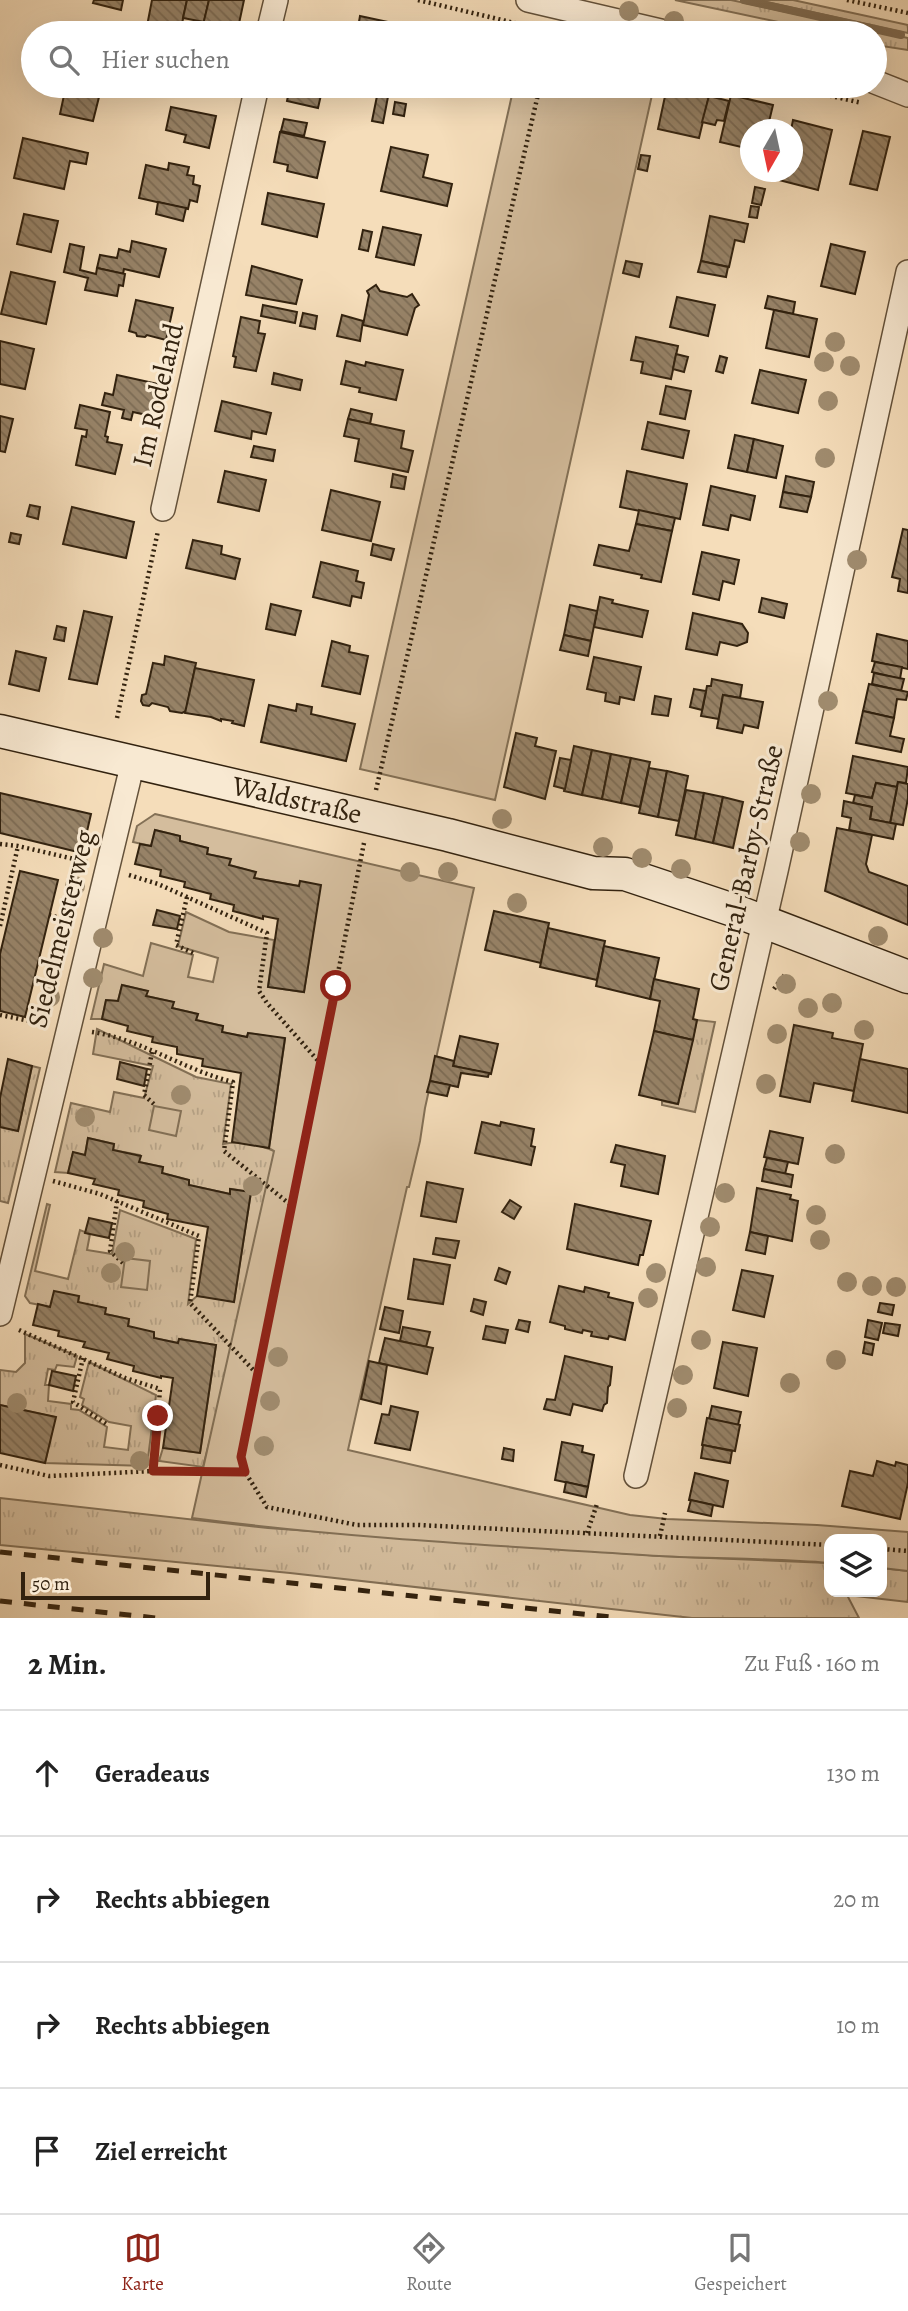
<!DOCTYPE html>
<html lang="de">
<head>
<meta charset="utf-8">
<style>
  :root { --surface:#fff; --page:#f6f6f6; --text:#222; --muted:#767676; --line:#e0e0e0; --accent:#8f2418 }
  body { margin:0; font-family:Alegreya,serif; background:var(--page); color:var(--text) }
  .controls { position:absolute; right:21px; bottom:21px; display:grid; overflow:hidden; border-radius:14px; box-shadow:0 7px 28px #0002 }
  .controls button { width:63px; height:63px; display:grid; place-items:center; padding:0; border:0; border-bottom:2px solid var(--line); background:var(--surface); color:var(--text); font:35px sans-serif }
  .compass { position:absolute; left:740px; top:119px; width:63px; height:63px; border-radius:50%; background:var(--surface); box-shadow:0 7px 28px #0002; rotate:189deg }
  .scale { position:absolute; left:21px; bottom:18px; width:189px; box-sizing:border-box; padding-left:7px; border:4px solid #32220f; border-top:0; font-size:19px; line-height:24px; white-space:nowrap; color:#32220f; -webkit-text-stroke:5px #f8e9d2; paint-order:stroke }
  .stop { position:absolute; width:21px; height:21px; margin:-16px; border:5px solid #8f2418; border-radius:50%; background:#fff }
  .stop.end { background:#8f2418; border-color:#fff; box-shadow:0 2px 7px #0008 }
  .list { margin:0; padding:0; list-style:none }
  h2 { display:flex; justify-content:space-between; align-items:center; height:91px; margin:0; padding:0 28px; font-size:30px }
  h2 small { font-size:23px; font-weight:400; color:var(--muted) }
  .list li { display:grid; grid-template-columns:46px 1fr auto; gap:21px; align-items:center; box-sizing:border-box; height:126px; padding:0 28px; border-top:2px solid var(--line) }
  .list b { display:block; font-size:26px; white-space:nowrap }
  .list em { font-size:23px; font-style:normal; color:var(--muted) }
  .icon { flex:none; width:38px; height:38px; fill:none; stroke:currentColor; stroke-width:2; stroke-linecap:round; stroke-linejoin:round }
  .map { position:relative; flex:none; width:908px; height:1618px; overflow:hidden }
  .search { position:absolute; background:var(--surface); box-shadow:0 7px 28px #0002; left:21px; right:21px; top:21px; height:77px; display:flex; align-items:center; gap:18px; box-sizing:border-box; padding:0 24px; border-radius:38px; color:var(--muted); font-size:26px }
  .sheet { height:595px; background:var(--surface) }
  nav { display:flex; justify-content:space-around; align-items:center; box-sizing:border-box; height:98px; border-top:2px solid var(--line); background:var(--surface); font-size:19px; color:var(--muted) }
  nav a { display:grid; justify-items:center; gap:4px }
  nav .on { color:var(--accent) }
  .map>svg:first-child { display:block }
</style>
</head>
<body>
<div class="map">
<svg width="908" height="1618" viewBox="0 0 908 1618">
  <defs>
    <pattern id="grass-tufts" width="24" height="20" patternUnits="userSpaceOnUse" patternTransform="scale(1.75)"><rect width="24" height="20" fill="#d4bd9d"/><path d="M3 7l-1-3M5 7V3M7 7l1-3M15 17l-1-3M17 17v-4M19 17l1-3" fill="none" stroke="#b6a286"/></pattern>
    <pattern id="building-back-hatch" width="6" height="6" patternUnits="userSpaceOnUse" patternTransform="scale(1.75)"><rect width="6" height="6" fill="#978368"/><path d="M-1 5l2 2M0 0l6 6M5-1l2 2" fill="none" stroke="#7c6b54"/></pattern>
  </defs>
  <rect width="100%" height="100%" fill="#f5ddba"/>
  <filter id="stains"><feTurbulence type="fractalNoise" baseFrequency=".00286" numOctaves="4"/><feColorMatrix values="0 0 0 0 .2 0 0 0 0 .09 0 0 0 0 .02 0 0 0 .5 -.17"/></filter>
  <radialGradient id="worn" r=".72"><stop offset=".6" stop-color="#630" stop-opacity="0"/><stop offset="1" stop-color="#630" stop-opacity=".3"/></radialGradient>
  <!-- grass -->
  <g fill="url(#grass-tufts)" stroke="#837056" stroke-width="2">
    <polygon points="675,0 731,0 908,38 908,50 875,45 875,33 830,33"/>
    <polygon points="757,0 793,0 908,25 908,33"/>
    <polygon points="697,1020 715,1022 695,1112 662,1105 662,1101 678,1104"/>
    <path d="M97,1029L196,1077L231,1084L223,1144C242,1140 266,1146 282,1155L203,1467L159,1461L163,1448L200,1453L216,1345L180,1339L178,1343L154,1338L128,1326L129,1319L105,1314L78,1302L79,1297L50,1307L30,1303L25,1296L47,1204L50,1205L35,1271L68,1279L80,1230L90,1234L87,1250L112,1254L120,1210L196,1239L188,1304L197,1296L234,1301L251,1192L231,1189L230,1194L189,1185V1180L162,1173L163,1167L139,1162L140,1155L113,1150L114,1144L88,1138L85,1155L73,1153L68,1173L55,1172L71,1103L110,1112L114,1092L144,1098L153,1066L93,1054Z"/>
    <polygon points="32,1066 40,1068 8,1203 0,1201 0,1127 18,1131"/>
    <polygon points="25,1334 77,1356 74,1367 57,1365 55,1370 48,1369 45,1385 49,1385 48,1401 71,1404 71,1409 79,1410 107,1427 104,1447 128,1450 131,1426 109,1422 82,1405 84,1399 80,1397 89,1362 156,1395 147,1466 45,1463 55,1417 0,1405 0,1370 16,1372 25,1363"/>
    <polygon points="0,1498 268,1528 661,1556 829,1563 829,1592 882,1592 882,1568 908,1571 908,1602 847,1595 859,1618 692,1618 290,1573 0,1545"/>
  </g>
  <!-- park -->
  <g fill="#d4bd9d" stroke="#837056" stroke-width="2">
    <polygon points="514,86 654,86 495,800 360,769"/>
    <path d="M155,814L474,888L425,1108L420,1141L409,1187H407L348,1450L630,1515L667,1519L817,1525L908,1532V1571L882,1568V1539H829V1563C773,1558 716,1559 659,1556C503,1546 346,1538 192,1518L274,1151L269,1148L285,1039L248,1033L247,1037L222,1032L223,1026L196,1020L198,1014L172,1008L173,1002L146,996L147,991L122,985L118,1001L106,1000L102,1019H91L104,964L143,976L151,943L193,955L188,977L213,982L218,958L178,946L186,912L229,932L274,940L268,987L304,992L320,885L299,886L254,878L255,872L229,865L230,859L207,854L208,848L180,841V836L155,830L151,846L133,842L137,826Z"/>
    <polygon points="154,1106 181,1111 176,1136 149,1130"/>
    <polygon points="125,1258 150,1261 147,1290 121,1287"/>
  </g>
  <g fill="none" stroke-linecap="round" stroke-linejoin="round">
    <!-- stream -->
    <polyline stroke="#7f6c53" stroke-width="8" points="744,0 901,35"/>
  </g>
  <!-- building -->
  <g fill="url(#building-back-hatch)" stroke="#32220f" stroke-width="2">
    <polygon points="94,0 123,0 121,10 93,3"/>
    <polygon points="152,0 187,0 180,33 147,26"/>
    <polygon points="187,0 209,0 204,22 183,18"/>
    <polygon points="209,0 244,0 237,33 201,33"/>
    <polygon points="360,16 402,25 400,33 357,33"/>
    <polygon points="303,27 329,33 302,33"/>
    <polygon points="66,86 86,86 101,89 93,121 60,114"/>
    <polygon points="290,86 323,86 318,108 287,101"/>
    <polygon points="379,86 390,86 383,123 372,121"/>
    <polygon points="667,87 709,96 699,138 658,129"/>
    <polygon points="731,95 773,105 767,130 750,130 750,149 720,142"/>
    <polygon points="709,96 729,101 724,121 717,120 715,125 702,122"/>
    <polygon points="395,102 406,104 404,116 393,114"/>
    <polygon points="171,107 216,116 209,148 184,142 186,135 166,130"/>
    <polygon points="284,119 307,123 304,136 281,131"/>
    <polygon points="793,120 832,130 818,190 779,180 781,172 792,172 791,130"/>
    <polygon points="863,131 890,137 877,190 850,184"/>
    <polygon points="280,132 325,142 317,178 287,171 288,165 274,162"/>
    <polygon points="23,138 88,153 86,164 70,161 64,189 14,178"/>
    <polygon points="391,147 428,155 423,177 452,184 447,206 381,191"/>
    <polygon points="641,155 650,156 647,171 638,169"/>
    <polygon points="169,163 189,167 187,175 194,176 193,184 200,186 197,202 190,200 188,209 139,198 146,165 168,170"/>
    <polygon points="755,187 765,189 761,205 752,203"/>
    <polygon points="268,193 324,204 317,237 262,224"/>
    <polygon points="158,202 186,208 183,221 156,214"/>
    <polygon points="751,206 759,207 757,218 749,217"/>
    <polygon points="24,214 58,221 51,252 17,244"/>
    <polygon points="710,216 748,224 744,242 735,240 729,267 701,261"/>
    <polygon points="383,227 421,235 414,265 376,257"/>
    <polygon points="363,230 372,232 368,251 359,249"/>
    <polygon points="132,241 166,249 159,277 124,269 123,274 97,268 100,255 117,258 119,249 130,252"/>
    <polygon points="70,244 84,247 80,270 96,274 97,268 125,274 123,286 119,285 117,296 85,290 88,278 64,272"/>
    <polygon points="831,244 865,252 855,294 821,286"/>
    <polygon points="626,261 642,264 639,277 623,273"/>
    <polygon points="701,261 728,267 726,277 698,272"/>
    <polygon points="252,266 302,280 296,304 246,295"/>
    <polygon points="11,272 55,282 46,324 1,314"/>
    <polygon points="376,285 380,291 407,297 412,294 419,305 415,308 407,335 363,325 369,295 367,291"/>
    <polygon points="768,296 795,302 793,314 765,308"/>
    <polygon points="677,297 715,305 708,336 670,327"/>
    <polygon points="136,300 173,308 166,340 147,335 145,337 137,336 136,333 129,331"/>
    <polygon points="263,305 297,312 295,323 261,316"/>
    <polygon points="774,310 817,319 809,357 766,348"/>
    <polygon points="303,313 317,316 315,329 300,326"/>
    <polygon points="342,315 363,321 360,341 337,336"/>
    <polygon points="241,317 260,321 258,333 265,334 256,371 234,367 236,357 233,356"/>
    <polygon points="636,337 678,346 671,379 641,373 643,362 631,360"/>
    <polygon points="0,341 34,349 25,389 0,384"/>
    <polygon points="676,354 688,357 684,372 673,369"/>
    <polygon points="720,356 727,358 723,373 716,371"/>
    <polygon points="346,361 365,366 366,362 403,370 396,400 359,392 360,388 341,384"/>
    <polygon points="760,370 806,380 798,413 752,403"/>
    <polygon points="274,373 302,380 300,390 272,384"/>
    <polygon points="117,375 158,384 151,416 133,412 131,420 122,418 124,410 102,405 105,393 113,395"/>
    <polygon points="666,386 691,391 685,419 660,414"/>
    <polygon points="222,401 271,413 266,434 252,431 251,439 215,431"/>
    <polygon points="80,405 110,412 105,436 108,437 107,442 122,445 115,474 76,465 82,436 86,437 87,430 75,428"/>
    <polygon points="351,409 372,414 370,424 348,419"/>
    <polygon points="0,416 13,419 5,452 0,451"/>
    <polygon points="348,419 404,431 401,448 413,451 408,472 355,461 359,439 344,436"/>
    <polygon points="648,422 689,431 683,458 642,449"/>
    <polygon points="735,435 754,439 747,472 728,468"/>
    <polygon points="754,439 783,446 776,478 747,472"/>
    <polygon points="254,446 275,450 273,461 251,457"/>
    <polygon points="225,471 266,480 259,511 218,502"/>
    <polygon points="627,471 687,484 680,519 620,507"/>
    <polygon points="393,474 406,477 404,489 391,487"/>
    <polygon points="786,476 814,482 811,497 783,492"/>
    <polygon points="711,486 755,496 750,520 731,515 728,530 703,525"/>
    <polygon points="331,490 380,502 371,541 322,530"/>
    <polygon points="783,492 811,497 807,512 780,507"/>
    <polygon points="30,505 40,507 38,519 27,516"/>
    <polygon points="72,507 134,522 126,558 63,544"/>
    <polygon points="639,510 675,518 672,531 636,524"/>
    <polygon points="636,524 672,531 661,582 641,578 642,575 594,565 599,545 629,551"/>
    <polygon points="903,529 908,530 908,593 898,591 900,579 892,577"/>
    <polygon points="11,533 21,535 19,544 9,542"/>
    <polygon points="193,540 222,546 221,554 240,559 235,579 186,568"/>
    <polygon points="373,544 394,549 391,560 371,555"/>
    <polygon points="702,552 739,560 734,584 723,581 719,600 693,594"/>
    <polygon points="321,562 358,571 356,581 364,583 361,598 352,596 350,606 313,597"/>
    <polygon points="600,597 613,600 612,603 648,611 642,637 594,627"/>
    <polygon points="762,598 787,604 784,618 759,612"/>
    <polygon points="271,604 301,611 295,635 266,629"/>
    <polygon points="570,605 597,611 591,641 564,635"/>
    <polygon points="84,611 112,617 97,684 69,679"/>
    <polygon points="693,613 742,624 748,633 747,642 737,646 720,642 717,655 686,649"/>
    <polygon points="57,626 66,628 64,641 54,639"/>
    <polygon points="877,634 908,641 908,669 872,661"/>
    <polygon points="564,635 591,641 588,656 560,650"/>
    <polygon points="332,641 350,646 349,652 368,656 360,694 322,686"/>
    <polygon points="16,651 46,658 39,691 9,684"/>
    <polygon points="165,656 196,663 186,711 182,713 170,711 168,707 152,703 149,706 143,705 141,701 142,695 146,694 153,663 164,665"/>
    <polygon points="594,657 641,667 634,700 620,697 619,704 605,701 606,693 587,689"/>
    <polygon points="875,662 902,667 900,679 872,672"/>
    <polygon points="195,668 254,680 244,726 232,723 233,721 221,719 221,721 211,717 185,713"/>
    <polygon points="874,673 904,679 901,691 872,684"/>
    <polygon points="712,679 742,685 740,698 723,695 719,719 701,716 707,686 711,686"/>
    <polygon points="869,684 908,692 906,700 897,699 894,718 863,711"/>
    <polygon points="694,689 706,691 702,710 690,707"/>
    <polygon points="723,695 763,702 758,728 744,725 742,733 717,728"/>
    <polygon points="655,696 671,699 668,716 652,714"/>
    <polygon points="297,704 312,707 311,714 355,724 346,761 261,742 269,705 296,711"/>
    <polygon points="863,711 894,718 890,736 904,739 901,752 856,743"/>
    <polygon points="516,733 537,738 535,746 556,751 545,799 504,787"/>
    <polygon points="574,746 592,750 582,795 564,791"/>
    <polygon points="592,750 611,754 602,799 582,795"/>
    <polygon points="611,754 631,758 621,803 602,799"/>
    <polygon points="853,756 908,767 906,783 898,782 897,787 876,783 872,798 846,793"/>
    <polygon points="560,758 571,760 565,789 554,786"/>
    <polygon points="631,758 650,762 640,807 621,803"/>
    <polygon points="649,768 667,771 658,817 639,813"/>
    <polygon points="667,771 688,776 679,821 658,817"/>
    <polygon points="898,782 908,784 908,798 903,825 890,823"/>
    <polygon points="876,783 897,787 890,823 870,819 872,807 853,803 855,795 872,798"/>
    <polygon points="686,790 704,793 695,839 676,835"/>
    <polygon points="0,793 91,814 82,853 0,833"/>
    <polygon points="704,793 723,797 713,843 695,839"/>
    <polygon points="723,797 743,802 733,848 713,843"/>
    <polygon points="844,801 872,807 870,819 896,824 893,839 849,830 851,818 842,816"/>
    <polygon points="837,828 872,835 866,864 869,872 908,886 908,925 825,891"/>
    <polygon points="155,830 180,836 180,841 208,848 207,854 231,859 229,865 256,872 254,878 299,886 300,881 321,885 304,992 268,987 278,919 263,916 263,919 233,911 234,905 210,899 211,894 184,887 185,882 160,876 161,870 135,864 140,844 151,846"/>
    <polygon points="20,871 58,880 25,1017 0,1011 0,954"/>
    <polygon points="157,910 180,916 177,929 153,925"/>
    <polygon points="494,911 549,923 541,963 485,950"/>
    <polygon points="548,928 605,941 597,980 540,967"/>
    <polygon points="604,946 659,958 650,999 596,986"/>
    <polygon points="654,979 699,989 693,1019 697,1020 693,1040 654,1031 660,1001 650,999"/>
    <polygon points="122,985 148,991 146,996 174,1002 172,1008 198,1014 196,1020 223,1026 222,1032 247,1037 248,1033 285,1038 269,1148 232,1142 241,1073 202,1066 203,1059 177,1054 177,1047 152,1042 153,1037 127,1031 128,1026 102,1019 106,1000 118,1001"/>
    <polygon points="794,1025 833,1033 832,1038 863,1044 854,1091 814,1083 810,1102 780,1096"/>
    <polygon points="654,1031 693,1040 678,1104 639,1095"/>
    <polygon points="460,1036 498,1044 491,1074 453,1066"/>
    <polygon points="435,1056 454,1061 453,1066 489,1073 488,1077 461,1073 458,1087 430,1081"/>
    <polygon points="8,1059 32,1066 18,1131 0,1127 0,1098"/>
    <polygon points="860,1059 908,1069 908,1113 852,1101"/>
    <polygon points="120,1062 147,1069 144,1086 117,1079"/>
    <polygon points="430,1081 450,1085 447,1096 427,1092"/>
    <polygon points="482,1122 500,1126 501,1122 534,1129 531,1146 535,1147 531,1165 475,1153"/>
    <polygon points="770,1131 803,1138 798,1164 764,1157"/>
    <polygon points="88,1138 114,1144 113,1150 141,1156 139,1162 163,1167 162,1173 189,1180 189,1185 230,1194 230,1189 251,1192 234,1302 197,1296 208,1227 167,1219 168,1214 143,1207 144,1201 118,1195 119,1190 93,1184 95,1179 68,1173 73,1152 85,1155"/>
    <polygon points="616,1145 665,1156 658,1194 621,1186 625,1165 611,1162"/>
    <polygon points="767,1158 788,1162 785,1174 764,1169"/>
    <polygon points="764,1169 793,1175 791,1187 762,1181"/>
    <polygon points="427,1182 463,1189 456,1222 421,1216"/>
    <polygon points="757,1188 791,1195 790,1199 798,1201 792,1241 750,1232"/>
    <polygon points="510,1200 521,1207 514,1219 502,1212"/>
    <polygon points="575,1204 651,1221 643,1255 640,1255 638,1265 567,1249"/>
    <polygon points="89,1218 112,1223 109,1238 85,1233"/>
    <polygon points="750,1232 768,1236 765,1254 746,1250"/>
    <polygon points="436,1238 459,1241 455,1258 433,1254"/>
    <polygon points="414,1259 450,1265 443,1304 408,1299"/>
    <polygon points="499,1268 510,1272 506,1284 495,1280"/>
    <polygon points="742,1270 773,1276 764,1317 733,1310"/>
    <polygon points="559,1286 584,1292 585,1287 609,1293 608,1297 633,1303 625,1340 609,1336 608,1339 591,1336 592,1332 583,1330 582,1333 565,1329 565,1326 550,1322"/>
    <polygon points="54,1291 79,1296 78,1302 106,1308 105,1314 129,1319 128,1326 154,1332 154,1338 178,1343 179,1339 216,1345 200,1453 163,1448 173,1378 161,1376 161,1378 133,1371 134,1366 107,1359 109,1353 83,1347 85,1342 58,1336 59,1331 33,1325 38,1304 50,1307"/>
    <polygon points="474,1299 486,1302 483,1315 471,1311"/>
    <polygon points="880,1303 894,1305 892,1315 878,1312"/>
    <polygon points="385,1307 403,1311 399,1333 380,1329"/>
    <polygon points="519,1320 530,1322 528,1332 516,1329"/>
    <polygon points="868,1320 882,1323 878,1340 865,1337"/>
    <polygon points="885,1323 900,1325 898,1336 883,1333"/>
    <polygon points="486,1326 508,1330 505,1343 483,1339"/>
    <polygon points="403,1327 430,1332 426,1347 400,1341"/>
    <polygon points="385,1338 433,1348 427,1374 379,1363"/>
    <polygon points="723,1342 757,1348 748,1396 714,1388"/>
    <polygon points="865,1342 874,1344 872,1355 863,1353"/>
    <polygon points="565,1356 612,1367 610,1385 608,1387 607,1403 604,1405 602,1411 573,1404 570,1415 544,1409 547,1399 555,1400"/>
    <polygon points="369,1361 387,1365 381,1404 361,1399"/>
    <polygon points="52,1371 76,1376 73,1391 49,1385"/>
    <polygon points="0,1405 56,1417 45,1463 0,1453"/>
    <polygon points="391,1406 418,1412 410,1450 375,1443 382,1414 389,1415"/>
    <polygon points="712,1406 741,1412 738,1425 709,1419"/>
    <polygon points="707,1418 740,1425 735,1451 702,1445"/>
    <polygon points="562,1442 583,1446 582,1452 594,1455 588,1487 555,1480"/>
    <polygon points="703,1445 732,1451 730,1463 701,1458"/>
    <polygon points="504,1448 514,1450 513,1461 502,1459"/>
    <polygon points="877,1461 895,1466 896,1462 908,1465 908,1483 900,1519 842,1506 850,1471 873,1476"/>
    <polygon points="695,1473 728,1481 723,1507 689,1500"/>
    <polygon points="566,1482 588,1487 586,1497 564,1492"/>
    <polygon points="691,1500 713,1505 711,1516 688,1511"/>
  </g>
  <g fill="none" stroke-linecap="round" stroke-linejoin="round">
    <defs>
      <g id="street">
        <polyline points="528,0 669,33"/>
        <polyline points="268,33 276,0"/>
        <polyline points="875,82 908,95"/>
        <polyline points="163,509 257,86"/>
        <polyline points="0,1314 133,762"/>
        <polyline points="636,1476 776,871 908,272"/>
      </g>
      <polyline id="secondary" points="0,731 448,835 593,873 625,874 733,910 908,977"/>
    </defs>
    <!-- street casing -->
    <use href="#street" stroke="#63513a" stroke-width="26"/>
    <!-- secondary casing -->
    <use href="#secondary" stroke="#32220f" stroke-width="35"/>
    <!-- path -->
    <g stroke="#32220f" stroke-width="4.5" stroke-dasharray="2 3.5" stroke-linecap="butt">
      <polyline points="418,0 519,24"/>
      <polyline points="847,0 908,13"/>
      <polyline points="787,86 862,103"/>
      <polyline points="117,718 158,531"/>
      <polyline points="376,790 540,86"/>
      <polyline points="364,843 241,1457 245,1472 267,1507 357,1525 418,1525 829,1545"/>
      <polyline points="0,844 18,846 87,862"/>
      <polyline points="129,875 158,884 267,933 259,991 267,1003 320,1063"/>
      <polyline points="740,879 749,883"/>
      <polyline points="187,897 176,945 193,953"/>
      <polyline points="49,915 73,921"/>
      <polyline points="0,926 18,846"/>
      <polyline points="721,962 722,955"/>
      <polyline points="774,989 784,975"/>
      <polyline points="0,1015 45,1024"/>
      <path d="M92,1032C141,1039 184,1070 233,1082L224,1151L292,1206"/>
      <polyline points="152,1052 144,1095 156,1106"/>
      <polyline points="53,1181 100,1194 199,1236 190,1303 258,1375"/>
      <polyline points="117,1201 110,1251 124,1264"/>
      <polyline points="19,1330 125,1378 160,1389 154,1471"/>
      <polyline points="83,1358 73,1402 108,1425"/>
      <polyline points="0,1465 49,1476 154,1471 245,1472"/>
      <polyline points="587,1533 597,1504"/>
      <polyline points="660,1536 665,1513"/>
      <polyline points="882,1549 908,1551"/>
    </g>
    <!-- street -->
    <use href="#street" stroke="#f8e9d2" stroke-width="23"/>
    <!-- secondary -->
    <use href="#secondary" stroke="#f8e9d2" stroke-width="32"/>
    <!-- rail -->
    <g stroke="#32220f" stroke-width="5" stroke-dasharray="12 12" stroke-linecap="butt">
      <polyline points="0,1552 620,1618"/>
      <polyline points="0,1601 156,1618"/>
    </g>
  </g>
  <!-- trees -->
  <g fill="#a08c6f">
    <circle cx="629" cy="11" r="10"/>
    <circle cx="674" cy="21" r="10"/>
    <circle cx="835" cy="342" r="10"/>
    <circle cx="824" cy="362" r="10"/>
    <circle cx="850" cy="366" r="10"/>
    <circle cx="828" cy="401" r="10"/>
    <circle cx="825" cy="458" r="10"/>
    <circle cx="857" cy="560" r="10"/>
    <circle cx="828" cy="701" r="10"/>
    <circle cx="811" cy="794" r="10"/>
    <circle cx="502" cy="819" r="10"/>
    <circle cx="800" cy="842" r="10"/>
    <circle cx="603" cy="847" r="10"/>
    <circle cx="642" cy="858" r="10"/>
    <circle cx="681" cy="869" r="10"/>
    <circle cx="410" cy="872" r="10"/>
    <circle cx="448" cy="872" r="10"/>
    <circle cx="75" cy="886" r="10"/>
    <circle cx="517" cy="903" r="10"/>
    <circle cx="878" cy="936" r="10"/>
    <circle cx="103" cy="938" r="10"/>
    <circle cx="93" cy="978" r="10"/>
    <circle cx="786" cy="984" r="10"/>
    <circle cx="50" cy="997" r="10"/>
    <circle cx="832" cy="1003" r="10"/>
    <circle cx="808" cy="1008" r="10"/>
    <circle cx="864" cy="1030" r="10"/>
    <circle cx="777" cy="1034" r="10"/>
    <circle cx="766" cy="1084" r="10"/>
    <circle cx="181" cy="1095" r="10"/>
    <circle cx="85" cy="1117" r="10"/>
    <circle cx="835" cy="1154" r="10"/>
    <circle cx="253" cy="1186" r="10"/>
    <circle cx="725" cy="1193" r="10"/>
    <circle cx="816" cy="1215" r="10"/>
    <circle cx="710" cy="1227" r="10"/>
    <circle cx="820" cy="1240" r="10"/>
    <circle cx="125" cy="1252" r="10"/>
    <circle cx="706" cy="1267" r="10"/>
    <circle cx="111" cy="1273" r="10"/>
    <circle cx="656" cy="1273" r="10"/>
    <circle cx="847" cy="1282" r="10"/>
    <circle cx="872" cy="1286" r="10"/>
    <circle cx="896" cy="1287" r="10"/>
    <circle cx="648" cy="1298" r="10"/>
    <circle cx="701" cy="1340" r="10"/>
    <circle cx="278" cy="1357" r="10"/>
    <circle cx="836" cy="1360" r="10"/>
    <circle cx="683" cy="1375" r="10"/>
    <circle cx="790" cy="1383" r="10"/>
    <circle cx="270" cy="1401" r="10"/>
    <circle cx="17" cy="1403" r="10"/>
    <circle cx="677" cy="1408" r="10"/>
    <circle cx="264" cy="1446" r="10"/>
    <circle cx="140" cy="1461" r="10"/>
  </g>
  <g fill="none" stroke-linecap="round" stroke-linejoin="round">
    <!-- route -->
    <polyline stroke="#8f2418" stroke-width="9" points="158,1416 153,1471 245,1472 241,1457 336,986"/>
  </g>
  <g text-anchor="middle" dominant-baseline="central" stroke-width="6" stroke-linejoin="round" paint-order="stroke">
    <!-- street labels -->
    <g font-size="28" fill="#32220f" stroke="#f8e9d2">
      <text transform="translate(158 395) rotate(-77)">Im Rodeland</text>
      <text transform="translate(297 800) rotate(13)">Waldstraße</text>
      <text transform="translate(746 868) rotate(-77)">General-Barby-Straße</text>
      <text transform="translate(61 929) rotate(-76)">Siedelmeisterweg</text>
    </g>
  </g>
  <rect width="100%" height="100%" filter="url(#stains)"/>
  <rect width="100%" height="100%" fill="url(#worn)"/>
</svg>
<div class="controls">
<button><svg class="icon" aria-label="layers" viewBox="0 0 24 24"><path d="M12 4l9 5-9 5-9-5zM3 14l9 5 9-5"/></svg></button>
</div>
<svg class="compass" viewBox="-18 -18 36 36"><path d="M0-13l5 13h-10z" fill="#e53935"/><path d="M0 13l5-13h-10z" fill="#767676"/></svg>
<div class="scale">50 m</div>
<div class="stop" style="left:336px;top:986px"></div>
<div class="stop end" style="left:158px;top:1416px"></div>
<div class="search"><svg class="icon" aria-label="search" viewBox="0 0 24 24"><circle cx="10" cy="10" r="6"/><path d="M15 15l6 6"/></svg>Hier suchen</div>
</div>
<section class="sheet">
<h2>2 Min.<small>Zu Fuß · 160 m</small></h2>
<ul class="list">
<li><svg class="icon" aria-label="ahead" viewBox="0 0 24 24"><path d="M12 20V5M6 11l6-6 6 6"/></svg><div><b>Geradeaus</b></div><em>130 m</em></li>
<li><svg class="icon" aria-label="right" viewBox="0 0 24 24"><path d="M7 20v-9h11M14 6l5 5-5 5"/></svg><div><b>Rechts abbiegen</b></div><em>20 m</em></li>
<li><svg class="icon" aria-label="right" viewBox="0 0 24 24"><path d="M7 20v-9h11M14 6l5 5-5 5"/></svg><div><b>Rechts abbiegen</b></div><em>10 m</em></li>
<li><svg class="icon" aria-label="arrive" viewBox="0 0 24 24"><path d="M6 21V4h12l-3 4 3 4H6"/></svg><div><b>Ziel erreicht</b></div></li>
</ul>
</section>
<nav>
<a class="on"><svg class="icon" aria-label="map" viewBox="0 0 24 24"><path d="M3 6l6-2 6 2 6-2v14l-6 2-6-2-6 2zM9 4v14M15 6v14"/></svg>Karte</a>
<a><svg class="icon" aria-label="directions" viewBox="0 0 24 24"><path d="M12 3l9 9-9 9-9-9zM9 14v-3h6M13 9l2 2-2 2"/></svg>Route</a>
<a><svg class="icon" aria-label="saved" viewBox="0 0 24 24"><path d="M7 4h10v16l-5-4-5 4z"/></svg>Gespeichert</a>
</nav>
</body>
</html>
